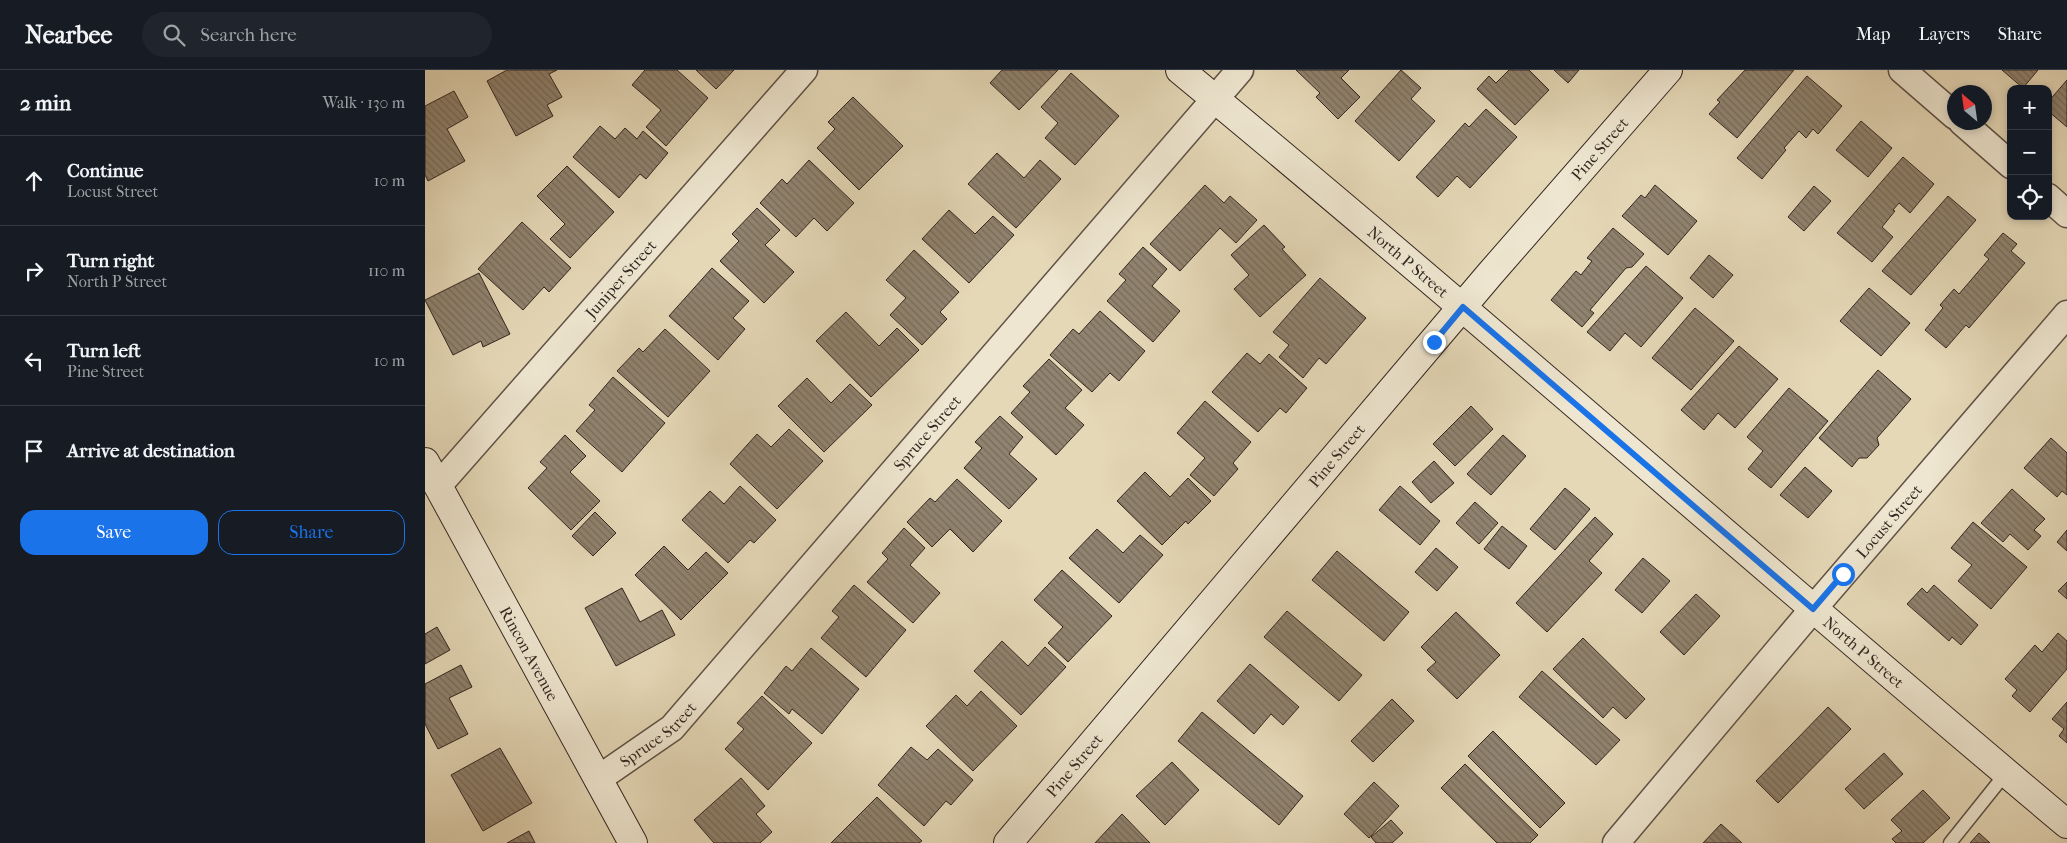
<!DOCTYPE html>
<html lang="en">
<head>
<meta charset="utf-8">
<style>
  :root { --surface:#171b24; --page:#20242c; --text:#f1f3f6; --muted:#9ea1a6; --line:#363941; --accent:#1a73e8 }
  body { margin:0; font-family:"IM FELL French Canon",serif; background:var(--page); color:var(--text) }
  .controls { position:absolute; right:15px; top:15px; display:grid; overflow:hidden; border-radius:10px; box-shadow:0 2px 8px #0003 }
  .controls button { width:45px; height:45px; display:grid; place-items:center; padding:0; border:0; border-bottom:1px solid var(--line); background:var(--surface); color:var(--text); font:25px sans-serif }
  .compass { position:absolute; left:1522px; top:15px; width:45px; height:45px; border-radius:50%; background:var(--surface); box-shadow:0 2px 8px #0003; rotate:331deg }
  .stop { position:absolute; width:15px; height:15px; margin:-11px; border:4px solid #1a73e8; border-radius:50%; background:#fff }
  .stop.end { background:#1a73e8; border-color:#fff; box-shadow:0 1px 5px #0008 }
  .list { margin:0; padding:0; list-style:none }
  h2 { display:flex; justify-content:space-between; align-items:center; height:65px; margin:0; padding:0 20px; font-size:21px }
  h2 small { font-size:16px; font-weight:400; color:var(--muted) }
  .list li { display:grid; grid-template-columns:32px 1fr auto; gap:15px; align-items:center; box-sizing:border-box; height:90px; padding:0 20px; border-top:1px solid var(--line) }
  .list b { display:block; font-size:19px; white-space:nowrap }
  .list p { margin:0; font-size:16px; white-space:nowrap; color:var(--muted) }
  .list em { font-size:16px; font-style:normal; color:var(--muted) }
  .actions { display:flex; gap:10px; padding:15px 20px }
  .actions a { flex:1; padding:11px 0; border:1px solid var(--accent); border-radius:15px; text-align:center; font-size:18px; color:var(--accent) }
  .actions .main { background:var(--accent); color:#fff }
  .icon { flex:none; width:28px; height:28px; fill:none; stroke:currentColor; stroke-width:2; stroke-linecap:round; stroke-linejoin:round }
  .map { position:relative; flex:none; width:1642px; height:773px; overflow:hidden }
  header { display:flex; align-items:center; gap:30px; box-sizing:border-box; height:70px; padding:0 25px; background:var(--surface); border-bottom:1px solid var(--line) }
  header strong { font-size:24px }
  nav { display:flex; gap:28px; margin-inline-start:auto; font-size:18px }
  .search { width:350px; height:45px; background:var(--page); display:flex; align-items:center; gap:12px; box-sizing:border-box; padding:0 18px; border-radius:28px; color:var(--muted); font-size:19px }
  main { display:flex }
  aside { flex:1; background:var(--surface) }
  .map>svg:first-child { display:block }
</style>
</head>
<body>
<header>
<strong>Nearbee</strong>
<div class="search"><svg class="icon" aria-label="search" viewBox="0 0 24 24"><circle cx="10" cy="10" r="6"/><path d="M15 15l6 6"/></svg>Search here</div>
<nav><a>Map</a><a>Layers</a><a>Share</a></nav>
</header>
<main>
<aside>
<h2>2 min<small>Walk · 130 m</small></h2>
<ul class="list">
<li><svg class="icon" aria-label="ahead" viewBox="0 0 24 24"><path d="M12 20V5M6 11l6-6 6 6"/></svg><div><b>Continue</b><p>Locust Street</p></div><em>10 m</em></li>
<li><svg class="icon" aria-label="right" viewBox="0 0 24 24"><path d="M7 20v-9h11M14 6l5 5-5 5"/></svg><div><b>Turn right</b><p>North P Street</p></div><em>110 m</em></li>
<li><svg class="icon" aria-label="left" viewBox="0 0 24 24"><path d="M17 20v-9H6M10 6l-5 5 5 5"/></svg><div><b>Turn left</b><p>Pine Street</p></div><em>10 m</em></li>
<li><svg class="icon" aria-label="arrive" viewBox="0 0 24 24"><path d="M6 21V4h12l-3 4 3 4H6"/></svg><div><b>Arrive at destination</b></div></li>
</ul>
<div class="actions"><a class="main">Save</a><a>Share</a></div>
</aside>
<div class="map">
<svg width="1642" height="773" viewBox="0 0 1642 773">
  <defs>
    <pattern id="building-back-hatch" width="6" height="6" patternUnits="userSpaceOnUse" patternTransform="scale(1.25)"><rect width="6" height="6" fill="#90836f"/><path d="M-1 5l2 2M0 0l6 6M5-1l2 2" fill="none" stroke="#766b5b"/></pattern>
  </defs>
  <rect width="100%" height="100%" fill="#e5d8b7"/>
  <filter id="stains"><feTurbulence type="fractalNoise" baseFrequency=".004" numOctaves="4"/><feColorMatrix values="0 0 0 0 .2 0 0 0 0 .09 0 0 0 0 .02 0 0 0 .5 -.17"/></filter>
  <radialGradient id="worn" r=".72"><stop offset=".6" stop-color="#630" stop-opacity="0"/><stop offset="1" stop-color="#630" stop-opacity=".3"/></radialGradient>
  <!-- building -->
  <g fill="url(#building-back-hatch)" stroke="#332620">
    <polygon points="82,0 132,0 124,4 137,27 122,35 128,46 91,66 62,11"/>
    <polygon points="220,0 252,0 283,28 241,76 221,57 236,40 207,15"/>
    <polygon points="271,0 309,0 291,19"/>
    <polygon points="577,0 633,0 594,40 565,13"/>
    <polygon points="871,0 924,0 916,8 935,27 913,49 891,27 895,23"/>
    <polygon points="976,0 996,18 986,29 1010,51 974,91 930,51"/>
    <polygon points="1084,0 1104,0 1124,20 1090,55 1052,19 1064,6 1071,13"/>
    <polygon points="1129,0 1154,0 1143,13"/>
    <polygon points="1320,0 1369,0 1312,68 1284,44 1295,32 1292,30"/>
    <polygon points="1577,0 1613,0 1598,18"/>
    <polygon points="646,3 694,46 650,95 620,68 633,53 616,37"/>
    <polygon points="1382,6 1417,36 1393,64 1388,59 1381,68 1374,61 1359,78 1361,80 1337,109 1312,88"/>
    <polygon points="1642,10 1642,57 1623,41 1623,32"/>
    <polygon points="29,21 43,47 22,59 40,91 3,111 0,105 0,36"/>
    <polygon points="428,27 478,76 434,120 392,78 410,59 403,52"/>
    <polygon points="1061,39 1092,67 1045,118 1032,106 1013,127 991,107 1040,53 1044,57"/>
    <polygon points="1436,51 1467,78 1443,107 1411,80"/>
    <polygon points="175,56 190,69 200,58 212,69 218,61 243,83 221,109 215,104 194,128 148,87"/>
    <polygon points="572,83 599,108 615,90 636,109 591,158 543,114"/>
    <polygon points="1478,87 1509,114 1485,143 1474,133 1468,140 1470,141 1457,157 1468,167 1447,192 1412,163"/>
    <polygon points="384,90 429,133 402,161 389,148 371,167 335,133 357,109 362,114"/>
    <polygon points="142,96 189,142 145,188 125,169 140,154 112,126"/>
    <polygon points="780,115 799,133 805,126 832,150 811,173 795,158 755,201 725,174"/>
    <polygon points="1230,115 1272,151 1243,185 1197,146 1216,125 1220,128"/>
    <polygon points="1389,116 1406,131 1379,161 1363,147"/>
    <polygon points="1523,126 1551,150 1486,225 1457,201"/>
    <polygon points="332,138 355,160 340,175 369,202 339,233 295,191 314,171 307,164"/>
    <polygon points="524,140 550,164 568,146 589,165 544,213 497,169"/>
    <polygon points="97,152 146,198 124,222 119,217 98,240 53,199"/>
    <polygon points="839,155 860,177 857,179 881,205 835,247 809,219 824,205 806,185"/>
    <polygon points="1188,158 1219,184 1207,197 1201,198 1165,240 1169,243 1157,257 1126,230 1151,201 1156,205 1167,191 1162,188"/>
    <polygon points="1578,163 1592,174 1586,181 1600,193 1544,258 1541,255 1521,278 1500,260 1518,238 1515,235 1529,219 1534,224 1564,189 1559,185"/>
    <polygon points="718,177 742,199 727,216 755,241 728,272 682,231 701,210 694,204"/>
    <polygon points="489,180 534,222 515,242 522,249 497,275 465,245 481,228 461,210"/>
    <polygon points="1284,185 1308,205 1288,228 1265,208"/>
    <polygon points="1221,196 1258,228 1216,277 1200,263 1185,281 1162,262"/>
    <polygon points="287,198 324,231 308,248 320,259 293,290 244,246"/>
    <polygon points="54,203 85,264 58,277 56,271 28,285 0,230"/>
    <polygon points="895,208 941,248 901,294 894,288 878,308 854,287 864,275 848,262"/>
    <polygon points="1444,218 1485,253 1456,286 1415,251"/>
    <polygon points="1270,238 1309,271 1266,320 1227,288"/>
    <polygon points="675,241 720,281 694,311 685,303 667,322 625,285 648,259 654,264"/>
    <polygon points="421,242 454,276 472,258 494,280 446,327 391,271"/>
    <polygon points="240,259 285,301 243,347 192,301 214,278 218,282"/>
    <polygon points="1314,276 1353,309 1310,358 1293,343 1279,360 1256,340"/>
    <polygon points="822,283 835,294 844,284 882,318 861,343 855,338 833,362 787,322"/>
    <polygon points="624,289 657,320 640,338 659,355 631,385 586,343 605,322 598,316"/>
    <polygon points="1453,300 1486,329 1452,368 1454,375 1442,388 1434,388 1427,397 1394,368"/>
    <polygon points="188,307 240,353 197,402 151,361 170,340 164,335"/>
    <polygon points="382,308 406,333 425,314 447,335 399,382 353,336"/>
    <polygon points="1364,318 1403,351 1346,418 1323,399 1338,381 1322,367"/>
    <polygon points="780,331 826,372 808,393 813,399 789,426 765,405 780,388 752,363"/>
    <polygon points="1046,336 1068,359 1030,396 1008,374"/>
    <polygon points="575,346 598,367 584,384 612,409 584,439 539,398 557,378 550,372"/>
    <polygon points="364,359 398,391 352,439 305,394 332,364 346,377"/>
    <polygon points="140,365 161,386 145,402 175,431 146,460 103,418 122,398 115,392"/>
    <polygon points="1078,365 1101,386 1066,425 1042,404"/>
    <polygon points="1626,368 1642,383 1642,425 1637,421 1632,427 1599,398"/>
    <polygon points="1009,391 1029,413 1006,433 987,412"/>
    <polygon points="1380,397 1407,421 1383,448 1355,425"/>
    <polygon points="720,402 745,427 763,408 786,431 763,454 761,451 737,475 692,431"/>
    <polygon points="532,409 577,451 548,482 525,459 507,477 482,452 505,428 510,432"/>
    <polygon points="315,416 351,450 329,473 325,470 303,493 257,450 285,421 299,434"/>
    <polygon points="975,416 1015,451 995,475 954,440"/>
    <polygon points="1140,418 1165,439 1130,480 1105,459"/>
    <polygon points="1587,419 1620,449 1609,460 1616,466 1603,480 1585,464 1578,472 1556,453"/>
    <polygon points="1050,432 1073,453 1054,474 1031,453"/>
    <polygon points="170,442 191,463 168,486 147,466"/>
    <polygon points="1170,447 1188,464 1164,491 1177,503 1122,562 1091,533"/>
    <polygon points="1548,452 1602,497 1566,539 1533,511 1547,495 1526,478"/>
    <polygon points="1077,456 1102,476 1084,499 1059,479"/>
    <polygon points="479,458 500,478 485,495 515,523 488,553 442,512 463,489 457,483"/>
    <polygon points="672,459 698,483 715,465 738,485 694,533 644,488"/>
    <polygon points="1642,460 1642,481 1632,472"/>
    <polygon points="239,476 263,500 281,482 303,503 256,550 210,505"/>
    <polygon points="1011,478 1033,497 1012,521 990,502"/>
    <polygon points="912,481 984,542 959,571 887,510"/>
    <polygon points="1218,488 1245,511 1217,543 1190,520"/>
    <polygon points="637,500 687,546 643,592 623,573 638,557 609,530"/>
    <polygon points="1642,512 1642,529 1633,521"/>
    <polygon points="429,515 481,560 441,607 396,568 414,547 407,541"/>
    <polygon points="1509,515 1553,555 1536,575 1527,567 1524,571 1482,534 1497,518 1502,523"/>
    <polygon points="197,518 215,552 237,540 250,565 191,596 160,538"/>
    <polygon points="1271,524 1295,546 1259,585 1235,562"/>
    <polygon points="862,541 937,605 914,631 839,567"/>
    <polygon points="1031,542 1075,585 1032,629 1002,600 1011,592 996,577"/>
    <polygon points="12,557 25,580 0,594 0,564"/>
    <polygon points="1633,563 1642,571 1642,599 1605,642 1587,626 1592,620 1580,609 1610,575 1617,582"/>
    <polygon points="1158,568 1220,629 1201,649 1188,637 1178,648 1128,599"/>
    <polygon points="577,571 603,596 620,577 641,597 596,645 549,601"/>
    <polygon points="386,578 434,619 397,664 367,639 364,644 339,623 361,596 367,601"/>
    <polygon points="825,594 874,637 858,655 846,644 829,664 792,631"/>
    <polygon points="36,595 47,617 24,628 43,664 13,679 0,654 0,614"/>
    <polygon points="1117,601 1195,670 1171,695 1094,627"/>
    <polygon points="556,621 592,656 548,701 501,656 531,625 542,636"/>
    <polygon points="337,626 387,673 343,720 300,679 319,659 312,653"/>
    <polygon points="967,629 989,651 948,692 926,671"/>
    <polygon points="1642,632 1642,673 1634,666 1639,659 1627,649"/>
    <polygon points="1403,637 1426,659 1353,733 1331,711"/>
    <polygon points="777,642 878,726 854,755 753,671"/>
    <polygon points="1068,661 1140,733 1115,758 1043,686"/>
    <polygon points="486,677 502,690 513,679 548,710 526,735 521,731 499,756 453,715"/>
    <polygon points="75,678 107,733 58,761 26,705"/>
    <polygon points="1459,683 1478,704 1439,739 1420,719"/>
    <polygon points="747,692 774,720 740,755 711,726"/>
    <polygon points="1040,694 1113,765 1105,773 1072,773 1016,718"/>
    <polygon points="316,708 340,736 331,744 347,762 335,773 289,773 269,750"/>
    <polygon points="949,712 974,736 944,768 919,744"/>
    <polygon points="1498,720 1525,748 1498,773 1471,773 1467,769 1477,761 1466,750"/>
    <polygon points="452,727 497,771 494,773 406,773"/>
    <polygon points="697,744 725,773 670,773"/>
    <polygon points="966,750 978,763 967,773 951,773 946,767"/>
    <polygon points="1296,754 1317,773 1278,773"/>
    <polygon points="104,761 110,773 82,773"/>
    <polygon points="1554,763 1565,773 1545,773"/>
  </g>
  <g fill="none" stroke-linecap="round" stroke-linejoin="round">
    <defs>
      <polyline id="lane" points="1525,773 1581,703"/>
      <g id="street">
        <polyline points="1477,0 1530,46"/>
        <polyline points="1537,52 1586,95"/>
        <polyline points="1623,127 1642,144"/>
        <path id="s1" d="M13,416L379,0"/>
        <path id="s2" d="M173,709L247,658L815,0"/>
        <path id="s3" d="M1191,773L1388,539L1642,244"/>
      </g>
      <g id="secondary">
        <path id="s4" d="M755,0C1054,247 1345,505 1642,754"/>
        <path id="s5" d="M0,392L208,773"/>
        <path id="s6" d="M583,773L1065,204L1243,0"/>
      </g>
    </defs>
    <!-- lane casing -->
    <use href="#lane" stroke="#605246" stroke-width="15"/>
    <!-- street casing -->
    <use href="#street" stroke="#605246" stroke-width="29"/>
    <!-- secondary casing -->
    <use href="#secondary" stroke="#332620" stroke-width="30"/>
    <!-- lane -->
    <use href="#lane" stroke="#eee6d0" stroke-width="12"/>
    <!-- street -->
    <use href="#street" stroke="#eee6d0" stroke-width="26"/>
    <!-- secondary -->
    <use href="#secondary" stroke="#eee6d0" stroke-width="28"/>
  </g>
  <g fill="none" stroke-linecap="round" stroke-linejoin="round">
    <!-- route -->
    <polyline stroke="#1a73e8" stroke-width="6" points="1009,272 1038,237 1388,539 1418,504"/>
  </g>
  <g text-anchor="middle" dominant-baseline="central" stroke-width="5" stroke-linejoin="round" paint-order="stroke">
    <!-- street labels -->
    <g font-size="16" fill="#332620" stroke="#eee6d0">
      <text stroke="none"><textPath href="#s6" startOffset="912">Pine Street</textPath></text>
      <text stroke="none"><textPath href="#s4" startOffset="298">North P Street</textPath></text>
      <text stroke="none"><textPath href="#s1" startOffset="276">Juniper Street</textPath></text>
      <text stroke="none"><textPath href="#s2" startOffset="480">Spruce Street</textPath></text>
      <text stroke="none"><textPath href="#s6" startOffset="508">Pine Street</textPath></text>
      <text stroke="none"><textPath href="#s3" startOffset="422">Locust Street</textPath></text>
      <text stroke="none"><textPath href="#s4" startOffset="898">North P Street</textPath></text>
      <text stroke="none"><textPath href="#s5" startOffset="218">Rincon Avenue</textPath></text>
      <text stroke="none"><textPath href="#s2" startOffset="75">Spruce Street</textPath></text>
      <text stroke="none"><textPath href="#s6" startOffset="102">Pine Street</textPath></text>
    </g>
  </g>
  <rect width="100%" height="100%" filter="url(#stains)"/>
  <rect width="100%" height="100%" fill="url(#worn)"/>
</svg>
<div class="controls">
<button>+</button>
<button>−</button>
<button><svg class="icon" aria-label="locate" viewBox="0 0 24 24"><circle cx="12" cy="12" r="6"/><path d="M12 2v4M12 18v4M2 12h4M18 12h4"/></svg></button>
</div>
<svg class="compass" viewBox="-18 -18 36 36"><path d="M0-13l5 13h-10z" fill="#e53935"/><path d="M0 13l5-13h-10z" fill="#9ea1a6"/></svg>
<div class="stop" style="left:1418px;top:504px"></div>
<div class="stop end" style="left:1009px;top:272px"></div>
</div>
</main>
</body>
</html>
